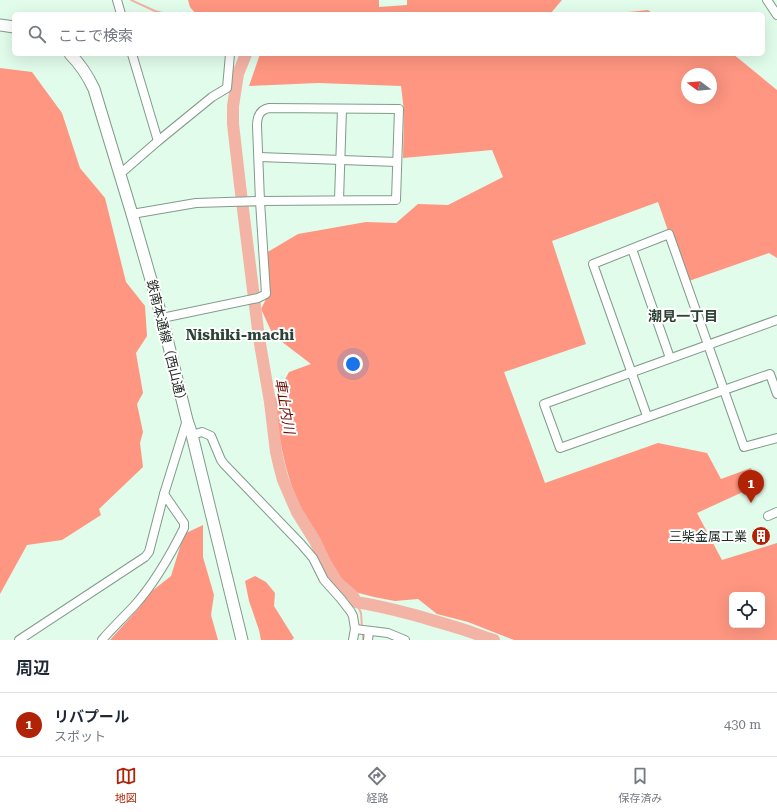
<!DOCTYPE html>
<html lang="ja">
<head>
<meta charset="utf-8">
<style>
  :root { --surface:#fff; --page:#f2f2f3; --text:#1f2937; --muted:#747a83; --line:#e0e1e3; --accent:#b02307 }
  body { margin:0; font-family:"Roboto Serif","Noto Sans JP",serif; background:var(--page); color:var(--text) }
  .controls { position:absolute; right:12px; bottom:12px; display:grid; overflow:hidden; border-radius:6px; box-shadow:0 4px 16px #0002 }
  .controls button { width:36px; height:36px; display:grid; place-items:center; padding:0; border:0; border-bottom:1px solid var(--line); background:var(--surface); color:var(--text); font:20px sans-serif }
  .compass { position:absolute; left:681px; top:68px; width:36px; height:36px; border-radius:50%; background:var(--surface); box-shadow:0 4px 16px #0002; rotate:286deg }
  .you { position:absolute; left:353px; top:364px; width:14px; height:14px; margin:-10px; border:3px solid #fff; border-radius:50%; background:#1a73e8; box-shadow:0 0 0 6px #1a73e833 }
  .badge { display:grid; place-items:center; width:26px; height:26px; border-radius:50%; background:var(--accent); color:#fff; font-size:13px; font-weight:700 }
  .pin { position:absolute; translate:-50% -33px; filter:drop-shadow(0 1px 2px #0008) }
  .pin::after { content:''; position:absolute; top:21px; width:14px; height:12px; background:inherit; clip-path:polygon(0 0,100% 0,50% 100%) }
  .list { margin:0; padding:0; list-style:none }
  h2 { display:flex; justify-content:space-between; align-items:center; height:52px; margin:0; padding:0 16px; font-size:17px }
  h2 small { font-size:13px; font-weight:400; color:var(--muted) }
  .list li { display:grid; grid-template-columns:26px 1fr auto; gap:12px; align-items:center; box-sizing:border-box; height:64px; padding:0 16px; border-top:1px solid var(--line) }
  .list b { display:block; font-size:15px; white-space:nowrap }
  .list p { margin:0; font-size:13px; white-space:nowrap; color:var(--muted) }
  .list em { font-size:13px; font-style:normal; color:var(--muted) }
  .icon { flex:none; width:22px; height:22px; fill:none; stroke:currentColor; stroke-width:2; stroke-linecap:round; stroke-linejoin:round }
  .map { position:relative; flex:none; width:777px; height:640px; overflow:hidden }
  .search { position:absolute; background:var(--surface); box-shadow:0 4px 16px #0002; left:12px; right:12px; top:12px; height:44px; display:flex; align-items:center; gap:10px; box-sizing:border-box; padding:0 14px; border-radius:6px; color:var(--muted); font-size:15px }
  .sheet { height:116px; background:var(--surface) }
  nav { display:flex; justify-content:space-around; align-items:center; box-sizing:border-box; height:56px; border-top:1px solid var(--line); background:var(--surface); font-size:11px; color:var(--muted) }
  nav a { display:grid; justify-items:center; gap:2px }
  nav .on { color:var(--accent) }
  .map>svg:first-child { display:block }
</style>
</head>
<body>
<div class="map">
<svg width="777" height="640" viewBox="0 0 777 640">
  <rect width="100%" height="100%" fill="#e1fceb"/>
  <!-- forest -->
  <g fill="#fe9681" fill-rule="evenodd">
    <polygon points="188,0 379,0 379,7 407,5 407,0 562,0 550,14 196,14 190,7"/>
    <polygon points="648,10 653,14 609,14"/>
    <path d="M260,54H733L777,90V258L769,253L686,282L658,202L552,241L586,344L504,372L545,483L658,443L707,453L721,479L751,468L758,485L697,513L722,560L777,543V640H514L468,622L437,614L418,599L395,601L374,597L355,592L349,589L340,581L331,568L326,557L319,540L309,524L295,498L286,467L282,450L273,402L289,372L311,364L273,335L261,309L269,293L266,253L298,234L366,222L396,223L418,204L448,205L503,177L492,150L403,158L404,111L401,86L318,83L249,86ZM687,74H711V98H687ZM732,595H762V625H732Z"/>
    <polygon points="0,68 32,72 62,113 80,168 105,198 126,282 145,306 147,336 136,353 143,393 137,404 143,432 140,443 143,467 99,509 101,515 62,540 27,545 0,594"/>
    <polygon points="203,525 203,557 214,595 211,615 218,640 110,640 138,609 152,591 171,576 184,534"/>
    <polygon points="255,576 266,582 275,593 274,606 294,638 292,640 261,640 259,630 249,601 245,581"/>
  </g>
  <g fill="none" stroke-linecap="round" stroke-linejoin="round">
    <!-- stream -->
    <g stroke="#f3b3a5" stroke-width="2">
      <polyline points="131,0 155,11 167,14"/>
      <polyline points="356,602 361,613 362,627"/>
      <polyline points="363,631 363,640"/>
    </g>
    <!-- river -->
    <path stroke="#f3b3a5" stroke-width="12" d="M246,54L238,74L233,106V124L240,185L259,338L270,402L276,452L279,465L283,480L292,501L297,512L315,541L326,564L337,582L353,596L356,602C393,608 429,619 465,630C474,633 484,637 494,640"/>
    <defs>
      <g id="street">
        <polyline points="117,0 121,14"/>
        <polyline points="767,0 777,15"/>
        <polyline points="132,54 158,141"/>
        <path d="M269,108L399,109L396,200L260,201L257,126C257,117 259,110 269,108Z"/>
        <polyline points="259,157 397,162"/>
        <polyline points="120,174 158,141 212,97 227,88 230,54"/>
        <polyline points="339,200 342,109"/>
        <polyline points="132,214 196,203 260,201 266,294 258,298 162,318"/>
        <polyline points="632,249 670,358"/>
        <polyline points="777,320 544,404 560,448 724,390 770,374 777,394"/>
        <polyline points="647,416 593,264 669,234 744,447 777,438"/>
        <polyline points="192,435 202,432 211,436 221,460 224,464 301,544 313,558 324,580 341,599 351,612 353,616 355,629 353,640"/>
        <polyline points="164,494 187,420"/>
        <polyline points="768,516 777,512"/>
        <polyline points="355,629 388,633 405,640"/>
        <path d="M19,640L145,557L149,552L164,494L184,523V528C170,556 155,583 134,606C123,618 112,628 102,640"/>
        <polyline points="368,640 369,631"/>
      </g>
      <g id="secondary">
        <polyline points="0,25 14,27"/>
        <path d="M70,54C80,64 88,76 94,89L132,214L162,318L187,420L192,435L242,640"/>
      </g>
    </defs>
    <!-- street casing -->
    <use href="#street" stroke="#829b8c" stroke-width="10"/>
    <!-- secondary casing -->
    <use href="#secondary" stroke="#829b8c" stroke-width="13"/>
    <!-- street -->
    <use href="#street" stroke="#fff" stroke-width="8"/>
    <!-- secondary -->
    <use href="#secondary" stroke="#fff" stroke-width="11"/>
  </g>
  <!-- icons -->
  <defs>
    <symbol id="building-disc" viewBox="-11 -11 22 22"><circle r="9.5" fill="#b02307" stroke="#fff"/><path d="M-4-6H4V6H1V3H-1V6H-4ZM-2.5-4.3h1.7v1.8h-1.7ZM.8-4.3h1.7v1.8H.8ZM-2.5-1h1.7V.8h-1.7ZM.8-1h1.7V.8H.8Z" fill="#fff"/></symbol>
  </defs>
  <g fill-rule="evenodd">
    <use href="#building-disc" x="750" y="525" width="22" height="22"/>
  </g>
  <g text-anchor="middle" dominant-baseline="central" stroke-width="4" stroke-linejoin="round" paint-order="stroke">
    <!-- street labels -->
    <g font-size="13" fill="#212b25" stroke="#fff">
      <text transform="translate(167 343) rotate(76)">鉄南本通線（西山通）</text>
    </g>
    <!-- poi labels -->
    <g font-size="13" fill="#212b25" stroke="#fff" text-anchor="end">
      <text x="747" y="536">三柴金属工業</text>
    </g>
    <!-- neighbourhood labels -->
    <g font-size="14" font-weight="bold" fill="#2c4235" stroke="#fff">
      <text x="683" y="316">潮見一丁目</text>
    </g>
    <!-- water labels -->
    <g font-size="14" font-style="italic" fill="#6a0d00" stroke="#fff">
      <text transform="translate(285 406) rotate(80)">車止内川</text>
    </g>
    <!-- quarter labels -->
    <g font-size="15" font-weight="bold" fill="#2c4235" stroke="#fff">
      <text x="240" y="335">Nishiki-machi</text>
    </g>
  </g>
</svg>
<div class="controls">
<button><svg class="icon" aria-label="locate" viewBox="0 0 24 24"><circle cx="12" cy="12" r="6"/><path d="M12 2v4M12 18v4M2 12h4M18 12h4"/></svg></button>
</div>
<svg class="compass" viewBox="-18 -18 36 36"><path d="M0-13l5 13h-10z" fill="#e53935"/><path d="M0 13l5-13h-10z" fill="#747a83"/></svg>
<div class="you"></div>
<div class="pin badge" style="left:751px;top:503px">1</div>
<div class="search"><svg class="icon" aria-label="search" viewBox="0 0 24 24"><circle cx="10" cy="10" r="6"/><path d="M15 15l6 6"/></svg>ここで検索</div>
</div>
<section class="sheet">
<h2>周辺<small></small></h2>
<ul class="list">
<li><span class="badge">1</span><div><b>リバプール</b><p>スポット</p></div><em>430 m</em></li>
</ul>
</section>
<nav>
<a class="on"><svg class="icon" aria-label="map" viewBox="0 0 24 24"><path d="M3 6l6-2 6 2 6-2v14l-6 2-6-2-6 2zM9 4v14M15 6v14"/></svg>地図</a>
<a><svg class="icon" aria-label="directions" viewBox="0 0 24 24"><path d="M12 3l9 9-9 9-9-9zM9 14v-3h6M13 9l2 2-2 2"/></svg>経路</a>
<a><svg class="icon" aria-label="saved" viewBox="0 0 24 24"><path d="M7 4h10v16l-5-4-5 4z"/></svg>保存済み</a>
</nav>
</body>
</html>
